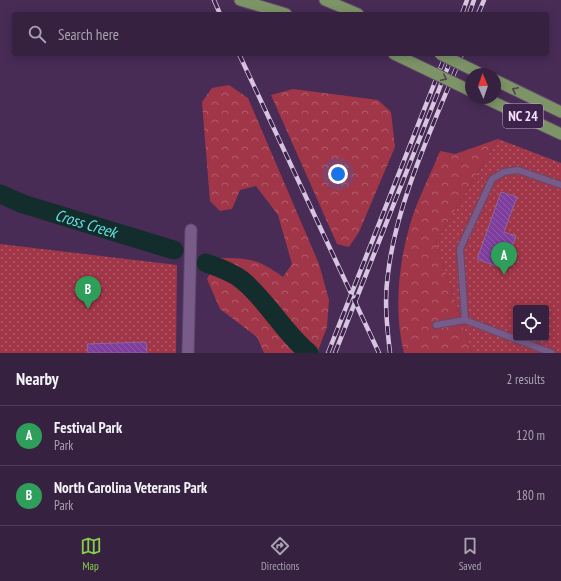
<!DOCTYPE html>
<html lang="en">
<head>
<meta charset="utf-8">
<style>
  :root { --surface:#362140; --page:#3d2947; --text:#f1f3f6; --muted:#aaa3b1; --line:#503e59; --accent:#86cf4b }
  body { margin:0; font-family:"PT Sans Narrow",sans-serif; background:var(--page); color:var(--text) }
  .controls { position:absolute; right:12px; bottom:12px; display:grid; overflow:hidden; border-radius:4px; box-shadow:0 2px 10px #0003 }
  .controls button { width:36px; height:36px; display:grid; place-items:center; padding:0; border:0; border-bottom:1px solid var(--line); background:var(--surface); color:var(--text); font:20px sans-serif }
  .compass { position:absolute; left:465px; top:68px; width:36px; height:36px; border-radius:50%; background:var(--surface); box-shadow:0 2px 10px #0003; rotate:358deg }
  .you { position:absolute; left:338px; top:174px; width:14px; height:14px; margin:-10px; border:3px solid #fff; border-radius:50%; background:#1a73e8; box-shadow:0 0 0 6px #1a73e833 }
  .badge { display:grid; place-items:center; width:26px; height:26px; border-radius:50%; background:var(--accent); color:#fff; font-size:13px; font-weight:700 }
  .pin { position:absolute; translate:-50% -33px; filter:drop-shadow(0 1px 2px #0008) }
  .pin::after { content:''; position:absolute; top:21px; width:14px; height:12px; background:inherit; clip-path:polygon(0 0,100% 0,50% 100%) }
  .list { margin:0; padding:0; list-style:none }
  h2 { display:flex; justify-content:space-between; align-items:center; height:52px; margin:0; padding:0 16px; font-size:17px }
  h2 small { font-size:13px; font-weight:400; color:var(--muted) }
  .list li { display:grid; grid-template-columns:26px 1fr auto; gap:12px; align-items:center; box-sizing:border-box; height:60px; padding:0 16px; border-top:1px solid var(--line) }
  .list b { display:block; font-size:15px; white-space:nowrap }
  .list p { margin:0; font-size:13px; white-space:nowrap; color:var(--muted) }
  .list em { font-size:13px; font-style:normal; color:var(--muted) }
  .icon { flex:none; width:22px; height:22px; fill:none; stroke:currentColor; stroke-width:2; stroke-linecap:round; stroke-linejoin:round }
  .map { position:relative; flex:none; width:561px; height:353px; overflow:hidden }
  .search { position:absolute; background:var(--surface); box-shadow:0 2px 10px #0003; left:12px; right:12px; top:12px; height:44px; display:flex; align-items:center; gap:10px; box-sizing:border-box; padding:0 14px; border-radius:4px; color:var(--muted); font-size:15px }
  .sheet { height:172px; background:var(--surface) }
  nav { display:flex; justify-content:space-around; align-items:center; box-sizing:border-box; height:56px; border-top:1px solid var(--line); background:var(--surface); font-size:11px; color:var(--muted) }
  nav a { display:grid; justify-items:center; gap:2px }
  nav .on { color:var(--accent) }
  .map>svg:first-child { display:block }
</style>
</head>
<body>
<div class="map">
<svg width="561" height="353" viewBox="0 0 561 353">
  <defs>
    <pattern id="forest-crowns" width="20" height="18" patternUnits="userSpaceOnUse"><rect width="20" height="18" fill="#a13649"/><path d="M2 6a3 3 0 1 1 6 0M12 15a3 3 0 1 1 6 0" fill="none" stroke="#b35c6d"/></pattern>
    <pattern id="park-dots" width="8" height="8" patternUnits="userSpaceOnUse"><rect width="8" height="8" fill="#a13649"/><path d="M2 2h.1M6 6h.1" fill="none" stroke="#b35c6d" stroke-width="1.8" stroke-linecap="round"/></pattern>
    <pattern id="building-back-hatch" width="6" height="6" patternUnits="userSpaceOnUse"><rect width="6" height="6" fill="#7f3e9e"/><path d="M-1 5l2 2M0 0l6 6M5-1l2 2" fill="none" stroke="#925aac"/></pattern>
  </defs>
  <rect width="100%" height="100%" fill="#482c56"/>
  <!-- forest -->
  <g fill="url(#forest-crowns)">
    <path d="M229,85L248,98L319,264L329,300L327,327L317,353H264L257,337L220,309L207,279L218,258C249,258 258,259 283,277L292,264L278,215L256,186L240,190L232,209L220,211L210,201L202,102L212,88Z"/>
    <polygon points="293,89 378,100 391,112 395,147 359,232 349,247 337,244 271,95"/>
    <path d="M498,139L436,242L472,353H404C394,313 398,268 409,228C416,202 430,176 440,151L455,154Z"/>
  </g>
  <!-- park -->
  <g fill="url(#park-dots)" fill-rule="evenodd">
    <path d="M498,139L561,163V353H472L436,242ZM516,308H546V338H516Z"/>
    <polygon points="0,244 177,265 176,353 0,353"/>
  </g>
  <g fill="none" stroke-linecap="round" stroke-linejoin="round">
    <!-- river -->
    <g stroke="#132c2c" stroke-width="19">
      <path id="s1" d="M0,194L23,204L174,250"/>
      <path d="M206,263C218,267 232,272 242,280C268,301 283,332 309,353"/>
    </g>
  </g>
  <!-- building -->
  <g fill="url(#building-back-hatch)" stroke="#876997">
    <polygon points="501,192 517,197 504,232 516,236 504,269 477,259"/>
    <polygon points="146,342 147,353 88,353 87,344"/>
  </g>
  <g fill="none" stroke-linecap="round" stroke-linejoin="round">
    <defs>
      <g id="service">
        <polyline points="465,320 460,249 492,179 504,172 518,170 561,185"/>
        <polyline points="436,325 465,320 552,353"/>
      </g>
      <polyline id="minor" points="188,353 191,230"/>
      <g id="primary">
        <polyline points="240,0 286,14"/>
        <polyline points="325,0 358,14"/>
        <polyline points="394,54 417,65"/>
        <polyline points="495,80 561,112"/>
        <polyline points="485,98 561,134"/>
      </g>
    </defs>
    <!-- service casing -->
    <use href="#service" stroke="#61496d" stroke-width="8"/>
    <!-- minor casing -->
    <use href="#minor" stroke="#61496d" stroke-width="13"/>
    <!-- primary casing -->
    <use href="#primary" stroke="#61496d" stroke-width="13"/>
    <!-- service -->
    <use href="#service" stroke="#795b89" stroke-width="6"/>
    <!-- minor -->
    <use href="#minor" stroke="#795b89" stroke-width="11"/>
    <!-- primary -->
    <use href="#primary" stroke="#7d9467" stroke-width="11"/>
    <defs>
      <g id="rail">
        <polyline points="214,0 220,14"/>
        <polyline points="462,14 467,0"/>
        <polyline points="469,14 474,0"/>
        <polyline points="478,14 484,0"/>
        <polyline points="239,54 379,353"/>
        <polyline points="328,353 446,54"/>
        <polyline points="335,353 453,54"/>
        <path d="M390,353C387,327 384,300 388,274C396,202 435,122 462,54"/>
      </g>
    </defs>
    <!-- rail casing -->
    <use href="#rail" stroke="#d7c4e0" stroke-width="4.5"/>
    <!-- rail -->
    <use href="#rail" stroke="#3d224b" stroke-width="3" stroke-dasharray="9" stroke-linecap="butt"/>
    <defs>
      <g id="primary-bridge">
        <polyline points="440,54 479,73"/>
        <polyline points="417,65 471,91"/>
      </g>
    </defs>
    <!-- primary-bridge casing -->
    <use href="#primary-bridge" stroke="#61496d" stroke-width="13" stroke-linecap="butt"/>
    <!-- primary-bridge -->
    <use href="#primary-bridge" stroke="#7d9467" stroke-width="11"/>
  </g>
  <!-- one-way arrows -->
  <defs><path id="oneway-chevron" d="M-2-3.5L2.5 0L-2 3.5" fill="none" stroke-width="1.6" stroke-linecap="round" stroke-linejoin="round"/></defs>
  <g stroke="#504453">
    <use href="#oneway-chevron" transform="translate(444 78) rotate(26)"/>
    <use href="#oneway-chevron" transform="translate(515 90) rotate(-154)"/>
  </g>
  <g text-anchor="middle" dominant-baseline="central" stroke-width="3" stroke-linejoin="round" paint-order="stroke">
    <!-- shield labels -->
    <rect fill="#3d224b" stroke="#bca8c6" stroke-width="1" x="503" y="104" width="40" height="24" rx="3"/>
    <g font-size="14" font-weight="bold" fill="#f2e1fb">
      <text x="523" y="116">NC 24</text>
    </g>
    <!-- water labels -->
    <g font-size="16" font-style="italic" fill="#62e2e0" stroke="#3d224b">
      <text stroke="none"><textPath href="#s1" startOffset="91">Cross Creek</textPath></text>
    </g>
  </g>
</svg>
<div class="controls">
<button><svg class="icon" aria-label="locate" viewBox="0 0 24 24"><circle cx="12" cy="12" r="6"/><path d="M12 2v4M12 18v4M2 12h4M18 12h4"/></svg></button>
</div>
<svg class="compass" viewBox="-18 -18 36 36"><path d="M0-13l5 13h-10z" fill="#e53935"/><path d="M0 13l5-13h-10z" fill="#aaa3b1"/></svg>
<div class="you"></div>
<div class="pin badge" style="left:504px;top:275px;background:#2e9e5b">A</div>
<div class="pin badge" style="left:88px;top:309px;background:#2e9e5b">B</div>
<div class="search"><svg class="icon" aria-label="search" viewBox="0 0 24 24"><circle cx="10" cy="10" r="6"/><path d="M15 15l6 6"/></svg>Search here</div>
</div>
<section class="sheet">
<h2>Nearby<small>2 results</small></h2>
<ul class="list">
<li><span class="badge" style="background:#2e9e5b">A</span><div><b>Festival Park</b><p>Park</p></div><em>120 m</em></li>
<li><span class="badge" style="background:#2e9e5b">B</span><div><b>North Carolina Veterans Park</b><p>Park</p></div><em>180 m</em></li>
</ul>
</section>
<nav>
<a class="on"><svg class="icon" aria-label="map" viewBox="0 0 24 24"><path d="M3 6l6-2 6 2 6-2v14l-6 2-6-2-6 2zM9 4v14M15 6v14"/></svg>Map</a>
<a><svg class="icon" aria-label="directions" viewBox="0 0 24 24"><path d="M12 3l9 9-9 9-9-9zM9 14v-3h6M13 9l2 2-2 2"/></svg>Directions</a>
<a><svg class="icon" aria-label="saved" viewBox="0 0 24 24"><path d="M7 4h10v16l-5-4-5 4z"/></svg>Saved</a>
</nav>
</body>
</html>
